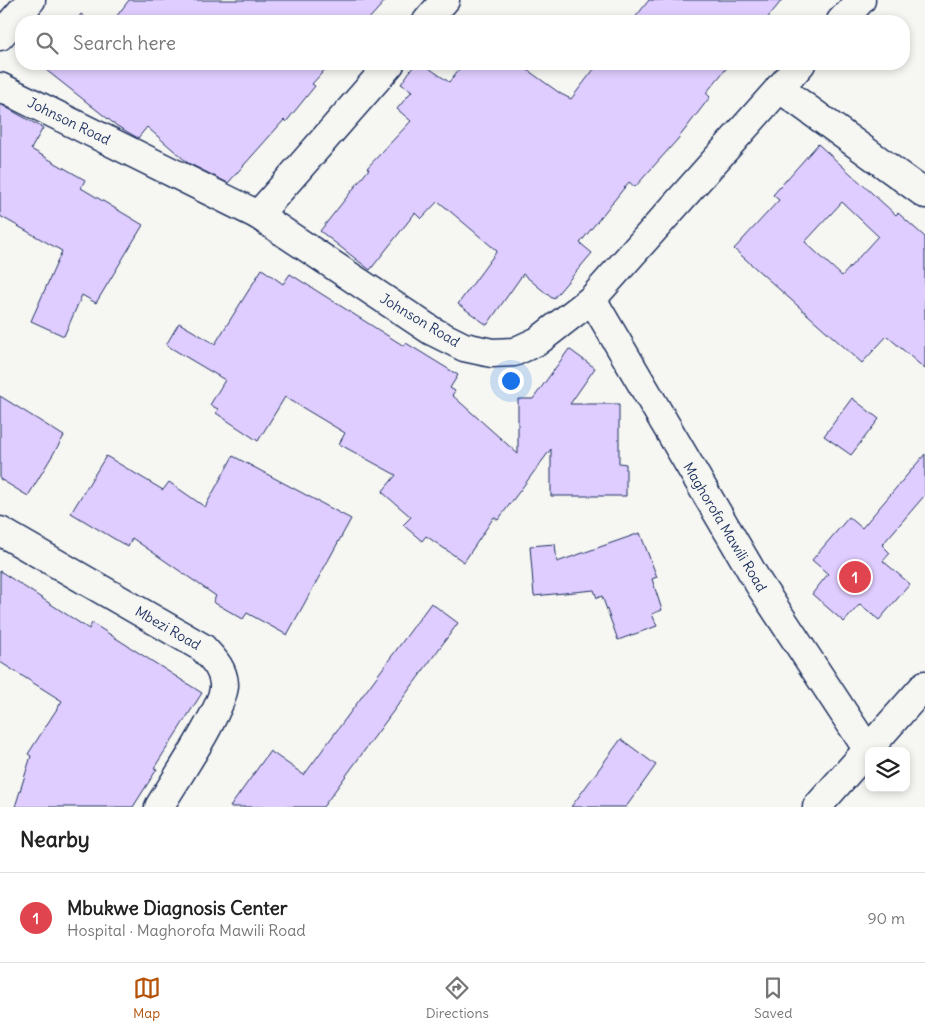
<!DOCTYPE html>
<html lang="en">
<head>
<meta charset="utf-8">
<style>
  :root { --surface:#fff; --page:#f2f2f2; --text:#222; --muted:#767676; --line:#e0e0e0; --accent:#b45309 }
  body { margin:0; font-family:Delius,sans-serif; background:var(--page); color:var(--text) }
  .controls { position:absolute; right:15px; bottom:15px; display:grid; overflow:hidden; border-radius:10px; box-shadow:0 2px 8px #0003 }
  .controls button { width:45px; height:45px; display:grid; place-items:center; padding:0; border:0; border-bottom:1px solid var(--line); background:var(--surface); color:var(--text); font:25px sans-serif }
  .you { position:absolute; left:510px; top:380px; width:18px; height:18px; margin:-12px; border:4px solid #fff; border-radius:50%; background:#1a73e8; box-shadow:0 0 0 8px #1a73e833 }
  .badge { display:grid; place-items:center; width:32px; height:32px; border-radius:50%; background:var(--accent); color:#fff; font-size:16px; font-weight:700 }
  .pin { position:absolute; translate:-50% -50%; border:2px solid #fff; box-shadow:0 1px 5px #0006 }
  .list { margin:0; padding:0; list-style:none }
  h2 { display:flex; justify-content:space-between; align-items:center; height:65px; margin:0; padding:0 20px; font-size:21px }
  h2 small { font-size:16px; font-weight:400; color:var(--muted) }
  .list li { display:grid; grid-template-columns:32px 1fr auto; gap:15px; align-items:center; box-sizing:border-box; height:90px; padding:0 20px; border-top:1px solid var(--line) }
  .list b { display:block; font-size:19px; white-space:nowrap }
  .list p { margin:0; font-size:16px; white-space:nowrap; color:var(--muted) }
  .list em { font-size:16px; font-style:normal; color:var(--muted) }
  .icon { flex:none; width:28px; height:28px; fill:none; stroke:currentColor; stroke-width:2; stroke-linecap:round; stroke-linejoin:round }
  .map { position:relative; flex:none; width:925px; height:807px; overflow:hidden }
  .search { position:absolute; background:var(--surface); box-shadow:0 2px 8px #0003; left:15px; right:15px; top:15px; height:55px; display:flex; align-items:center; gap:12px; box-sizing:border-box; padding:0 18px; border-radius:20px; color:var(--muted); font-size:19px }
  .sheet { height:155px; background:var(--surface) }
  nav { display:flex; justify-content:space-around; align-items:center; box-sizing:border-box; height:70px; border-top:1px solid var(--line); background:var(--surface); font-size:14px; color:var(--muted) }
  nav a { display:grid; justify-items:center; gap:2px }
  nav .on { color:var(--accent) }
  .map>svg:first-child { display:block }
</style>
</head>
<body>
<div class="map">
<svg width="925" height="807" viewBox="0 0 925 807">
  <rect width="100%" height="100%" fill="#f6f6f2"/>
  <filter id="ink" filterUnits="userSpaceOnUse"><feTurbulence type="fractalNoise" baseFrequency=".02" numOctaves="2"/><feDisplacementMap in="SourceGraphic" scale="10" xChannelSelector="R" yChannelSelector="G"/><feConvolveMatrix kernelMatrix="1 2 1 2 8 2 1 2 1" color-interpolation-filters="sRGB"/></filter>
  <g filter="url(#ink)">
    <!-- building -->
    <g fill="#dfcdff" stroke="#1b2f5e" fill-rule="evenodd">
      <polygon points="129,0 386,0 367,21 113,21"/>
      <polygon points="649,0 782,0 765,21 637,21 634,19"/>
      <polygon points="81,14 90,21 76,21"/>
      <polygon points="42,64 330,64 312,84 315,86 286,122 284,120 228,183 188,163 147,127 138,138 117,126 41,66"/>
      <polygon points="415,64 423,64 449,82 463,64 519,64 561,94 571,99 598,64 730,64 706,93 710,97 677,140 635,187 629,182 580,243 592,253 553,299 523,274 487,325 458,304 497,251 438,201 421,219 415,213 370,270 320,231 369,169 367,168 411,121 397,109 412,91 401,84"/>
      <polygon points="0,104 43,128 31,149 85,180 81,188 143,225 96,303 82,295 64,336 31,321 62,251 0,216"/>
      <path d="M818,144L896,215L898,213L925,237V369L887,336L862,363L734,249L779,200L773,195ZM842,202L878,236L842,276L805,242Z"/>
      <polygon points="262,269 283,284 290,274 404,346 406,343 458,375 450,388 455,391 452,395 518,454 518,399 533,399 569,349 595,368 570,404 619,404 619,463 626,464 626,496 551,496 551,449 498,520 494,517 464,562 426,536 422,541 403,525 411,517 382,492 396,475 339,444 345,433 285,397 258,441 216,413 218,409 210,405 225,380 166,345 179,323 215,344"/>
      <polygon points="0,396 64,436 28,496 0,479"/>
      <polygon points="852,398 879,419 851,455 824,436"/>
      <polygon points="925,454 925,495 882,545 890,553 883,561 910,584 879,620 860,604 844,622 812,594 828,574 812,560 849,517 862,528"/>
      <polygon points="106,456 163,490 169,482 205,507 233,456 351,519 287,635 247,613 243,619 213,602 216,596 132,538 128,547 71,513"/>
      <polygon points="640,533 657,577 652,579 662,610 652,614 657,626 618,640 602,596 597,598 594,590 534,596 530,546 555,544 557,562"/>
      <polygon points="0,571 89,629 92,623 202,693 154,768 157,769 133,807 15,807 31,756 28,754 62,701 0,662"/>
      <polygon points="431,603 458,623 323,807 230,807 270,751 304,775"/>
      <polygon points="621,739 656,765 626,807 571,807"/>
    </g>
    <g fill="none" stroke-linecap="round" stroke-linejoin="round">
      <defs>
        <g id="minor">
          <polyline points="427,21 445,0"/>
          <polyline points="841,21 861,0"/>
          <polyline points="0,36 31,0"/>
          <polyline points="0,87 258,215 432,331 464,347 492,353 514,352 538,341 592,299 801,64"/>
          <polyline points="779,88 925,194"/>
          <polyline points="258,215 390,64"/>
          <polyline points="592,299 759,584 868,750"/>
          <path d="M0,531L203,648C213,659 223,668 224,684C226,705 172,785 159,807"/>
          <polyline points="817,807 925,685"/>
        </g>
      </defs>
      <!-- minor casing -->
      <use href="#minor" stroke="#1b2f5e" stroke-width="31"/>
      <!-- minor -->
      <use href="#minor" stroke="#f6f6f2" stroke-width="28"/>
    </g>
  </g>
  <g text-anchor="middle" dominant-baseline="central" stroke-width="5" stroke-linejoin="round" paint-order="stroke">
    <!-- street labels -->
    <g font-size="14" fill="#1b2f5e" stroke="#f6f6f2">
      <text transform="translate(69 121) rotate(26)">Johnson Road</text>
      <text transform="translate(420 320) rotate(31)">Johnson Road</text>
      <text transform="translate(725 527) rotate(59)">Maghorofa Mawili Road</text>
      <text transform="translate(168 628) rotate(30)">Mbezi Road</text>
    </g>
  </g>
</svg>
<div class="controls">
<button><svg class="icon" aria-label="layers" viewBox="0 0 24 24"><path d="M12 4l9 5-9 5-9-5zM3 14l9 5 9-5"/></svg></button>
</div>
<div class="you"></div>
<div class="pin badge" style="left:855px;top:577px;background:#e0444e">1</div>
<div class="search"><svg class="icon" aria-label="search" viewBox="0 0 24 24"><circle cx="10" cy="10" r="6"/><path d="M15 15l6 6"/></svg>Search here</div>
</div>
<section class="sheet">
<h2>Nearby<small></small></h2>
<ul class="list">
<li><span class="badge" style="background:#e0444e">1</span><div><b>Mbukwe Diagnosis Center</b><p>Hospital · Maghorofa Mawili Road</p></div><em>90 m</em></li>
</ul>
</section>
<nav>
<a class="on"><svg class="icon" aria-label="map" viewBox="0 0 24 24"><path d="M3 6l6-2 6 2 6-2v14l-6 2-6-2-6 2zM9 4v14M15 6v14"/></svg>Map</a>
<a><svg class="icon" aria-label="directions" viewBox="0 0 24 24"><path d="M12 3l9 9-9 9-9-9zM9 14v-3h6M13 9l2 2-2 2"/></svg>Directions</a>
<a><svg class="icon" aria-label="saved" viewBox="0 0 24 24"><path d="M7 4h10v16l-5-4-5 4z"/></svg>Saved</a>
</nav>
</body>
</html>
